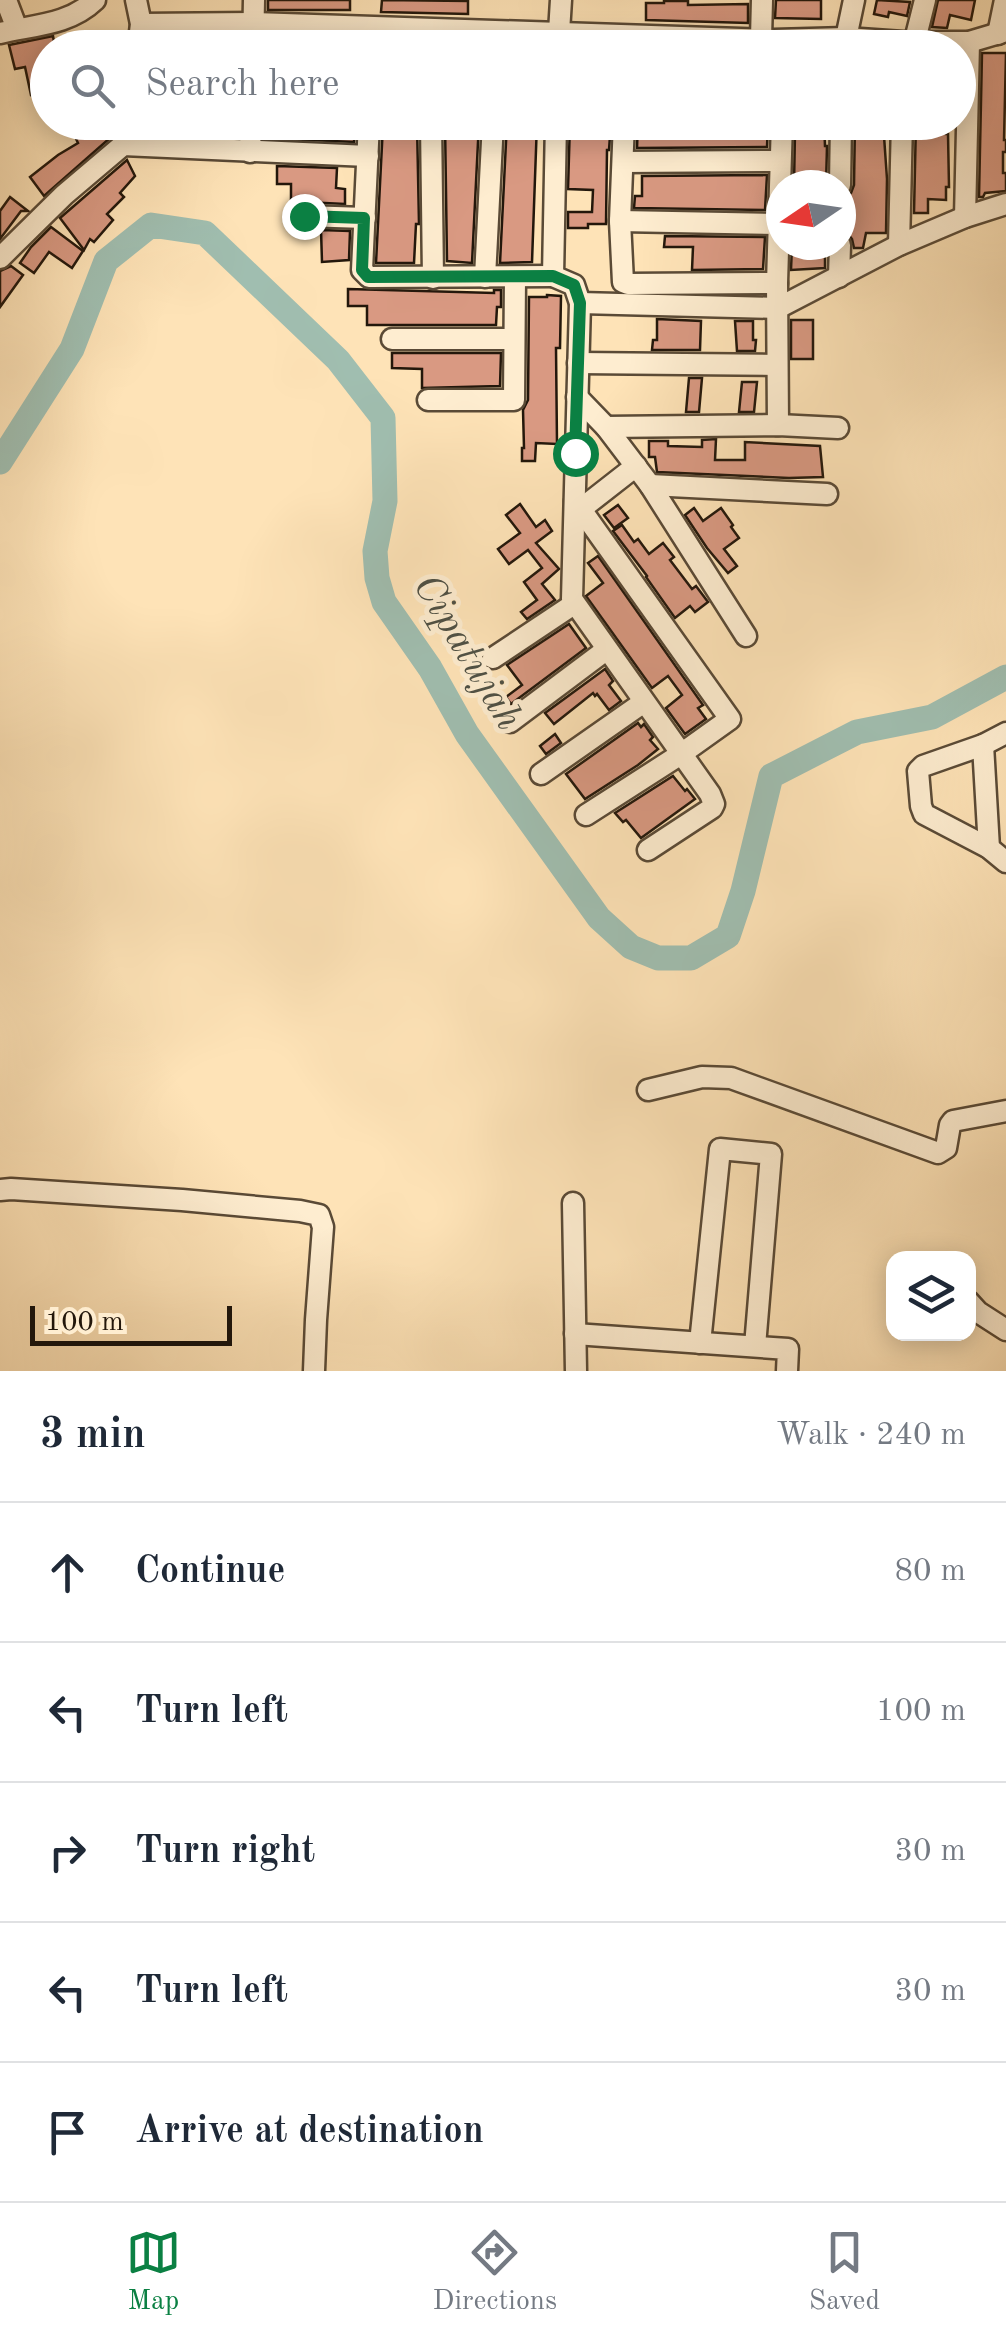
<!DOCTYPE html>
<html lang="en">
<head>
<meta charset="utf-8">
<style>
  :root { --surface:#fff; --page:#f6f6f7; --text:#1f2937; --muted:#747a83; --line:#e0e1e3; --accent:#0b8043 }
  body { margin:0; font-family:"Old Standard TT",serif; background:var(--page); color:var(--text) }
  .controls { position:absolute; right:30px; bottom:30px; display:grid; overflow:hidden; border-radius:20px; box-shadow:0 5px 25px #0003 }
  .controls button { width:90px; height:90px; display:grid; place-items:center; padding:0; border:0; border-bottom:2px solid var(--line); background:var(--surface); color:var(--text); font:50px sans-serif }
  .compass { position:absolute; left:766px; top:170px; width:90px; height:90px; border-radius:50%; background:var(--surface); box-shadow:0 5px 25px #0003; rotate:257deg }
  .scale { position:absolute; left:30px; bottom:25px; width:202px; box-sizing:border-box; padding-left:10px; border:5px solid #23170b; border-top:0; font-size:28px; line-height:35px; white-space:nowrap; color:#23170b; -webkit-text-stroke:8px #feedd0; paint-order:stroke }
  .stop { position:absolute; width:30px; height:30px; margin:-22px; border:8px solid #0b8043; border-radius:50%; background:#fff }
  .stop.end { background:#0b8043; border-color:#fff; box-shadow:0 2px 10px #0008 }
  .list { margin:0; padding:0; list-style:none }
  h2 { display:flex; justify-content:space-between; align-items:center; height:130px; margin:0; padding:0 40px; font-size:42px }
  h2 small { font-size:32px; font-weight:400; color:var(--muted) }
  .list li { display:grid; grid-template-columns:65px 1fr auto; gap:30px; align-items:center; box-sizing:border-box; height:140px; padding:0 40px; border-top:2px solid var(--line) }
  .list b { display:block; font-size:38px; white-space:nowrap }
  .list em { font-size:32px; font-style:normal; color:var(--muted) }
  .icon { flex:none; width:55px; height:55px; fill:none; stroke:currentColor; stroke-width:2; stroke-linecap:round; stroke-linejoin:round }
  .map { position:relative; flex:none; width:1006px; height:1371px; overflow:hidden }
  .search { position:absolute; background:var(--surface); box-shadow:0 5px 25px #0003; left:30px; right:30px; top:30px; height:110px; display:flex; align-items:center; gap:25px; box-sizing:border-box; padding:0 35px; border-radius:55px; color:var(--muted); font-size:38px }
  .sheet { height:830px; background:var(--surface) }
  nav { display:flex; justify-content:space-around; align-items:center; box-sizing:border-box; height:140px; border-top:2px solid var(--line); background:var(--surface); font-size:28px; color:var(--muted) }
  nav a { display:grid; justify-items:center; gap:5px }
  nav .on { color:var(--accent) }
  .map>svg:first-child { display:block }
</style>
</head>
<body>
<div class="map">
<svg width="1006" height="1371" viewBox="0 0 1006 1371">
  <rect width="100%" height="100%" fill="#fee3b7"/>
  <filter id="stains"><feTurbulence type="fractalNoise" baseFrequency=".002" numOctaves="4"/><feColorMatrix values="0 0 0 0 .2 0 0 0 0 .09 0 0 0 0 .02 0 0 0 .5 -.17"/></filter>
  <radialGradient id="worn" r=".72"><stop offset=".6" stop-color="#630" stop-opacity="0"/><stop offset="1" stop-color="#630" stop-opacity=".3"/></radialGradient>
  <g fill="none" stroke-linecap="round" stroke-linejoin="round">
    <!-- river -->
    <polyline stroke="#a0beb0" stroke-width="25" points="0,462 72,349 106,261 151,225 205,233 338,360 383,418 385,501 375,551 377,578 384,602 430,668 467,734 599,918 631,947 658,958 691,958 728,936 743,891 771,776 857,732 932,717 1006,677"/>
  </g>
  <!-- building -->
  <g fill="#d99982" stroke="#23170b" stroke-width="2.5">
    <rect x="268" y="0" width="82" height="10"/>
    <polygon points="382,0 468,1 468,14 381,12"/>
    <polygon points="776,0 821,0 821,19 775,18"/>
    <polygon points="877,0 910,2 907,16 889,12 888,17 874,14"/>
    <polygon points="938,0 975,0 971,20 950,15 947,28 932,27"/>
    <polygon points="664,1 688,1 688,5 748,4 748,23 646,20 646,3 664,3"/>
    <polygon points="53,36 55,48 48,48 48,62 37,64 43,93 31,95 25,67 15,69 9,45"/>
    <polygon points="982,53 1006,53 1004,140 1006,140 1006,152 1003,152 1003,173 1006,173 1006,191 985,193 983,197 979,197"/>
    <polygon points="78,122 108,122 112,130 110,138 44,196 30,177 58,155 78,143 70,126"/>
    <polygon points="140,122 161,122 204,128 204,124 237,122 237,136 139,132"/>
    <polygon points="265,122 270,122 270,125 355,127 354,142 264,138"/>
    <polygon points="445,122 479,122 472,263 447,261"/>
    <polygon points="507,122 537,122 532,262 500,263"/>
    <polygon points="570,122 606,122 606,136 610,136 609,150 607,150 606,224 588,224 588,228 568,228 568,212 592,212 593,190 568,189"/>
    <polygon points="638,122 768,122 767,147 637,148"/>
    <polygon points="814,122 824,122 825,146 827,146 826,185 794,185 795,132 810,132 810,129 814,129"/>
    <polygon points="855,122 888,122 888,136 884,136 887,179 886,233 866,233 863,248 854,248 852,239 848,234 849,206 845,206 845,197 851,193 854,185"/>
    <polygon points="916,122 947,122 946,134 948,134 949,187 946,187 946,200 928,199 928,213 914,213"/>
    <polygon points="399,124 417,124 419,224 416,224 414,263 376,263 383,125 399,125"/>
    <polygon points="127,160 135,176 120,193 124,197 107,214 113,220 94,242 90,239 84,250 60,218"/>
    <polygon points="277,166 337,168 336,188 345,189 345,204 304,202 291,205 291,184 277,184"/>
    <polygon points="767,175 765,210 634,208 635,196 642,196 642,176"/>
    <polygon points="10,197 28,211 21,211 0,239 0,211"/>
    <polygon points="51,227 83,251 72,268 49,252 34,273 20,263 31,247"/>
    <polygon points="321,230 350,231 349,260 322,262"/>
    <polygon points="665,236 765,237 763,269 692,270 693,247 664,247"/>
    <polygon points="792,245 825,245 825,268 791,270"/>
    <polygon points="11,266 23,275 0,307 0,271"/>
    <polygon points="348,289 494,293 494,290 501,290 501,307 497,307 496,325 367,325 367,306 348,306"/>
    <polygon points="547,295 561,296 560,348 556,348 557,444 536,443 535,461 522,461 522,448 524,448 523,410 528,400 529,297 547,297"/>
    <polygon points="657,319 701,321 700,350 652,350 653,340 657,340"/>
    <rect x="791" y="320" width="22" height="39"/>
    <polygon points="735,321 753,321 753,340 756,340 755,351 737,351"/>
    <polygon points="392,353 501,353 500,386 422,388 422,369 392,368"/>
    <polygon points="689,378 702,378 699,412 686,412"/>
    <polygon points="742,382 757,382 754,412 739,412"/>
    <polygon points="716,439 715,460 745,460 745,442 820,446 823,477 789,478 657,472 655,457 649,457 649,441 668,441 668,446 702,447 702,440"/>
    <polygon points="520,504 536,527 545,520 552,531 536,543 559,569 542,584 555,600 527,619 521,612 537,600 524,582 542,568 528,550 509,564 498,549 520,533 506,515"/>
    <polygon points="618,505 628,518 614,528 604,515"/>
    <polygon points="694,508 703,521 721,508 733,525 731,527 739,538 724,549 737,566 728,573 707,548 685,515"/>
    <polygon points="622,525 634,542 638,539 649,554 663,543 674,557 670,560 692,589 696,586 708,602 695,612 690,606 675,618 646,577 647,576 613,531"/>
    <polygon points="598,556 703,705 698,708 706,719 685,734 666,708 682,695 668,676 652,688 586,596 603,583 588,563"/>
    <polygon points="569,624 586,648 511,704 506,697 522,685 507,665"/>
    <polygon points="605,669 613,681 609,685 621,701 609,710 597,694 595,696 593,693 554,724 545,713"/>
    <polygon points="638,723 641,727 644,724 653,737 650,740 658,749 638,765 585,799 566,774"/>
    <polygon points="555,734 561,743 546,754 540,746"/>
    <polygon points="673,776 685,791 687,789 695,799 641,838 626,820 623,822 615,813"/>
  </g>
  <g fill="none" stroke-linecap="round" stroke-linejoin="round">
    <defs>
      <g id="minor">
        <polyline points="6,0 17,29"/>
        <polyline points="136,0 141,24 138,48"/>
        <polyline points="141,24 253,23 774,40 846,38 903,42 969,42 1006,31"/>
        <path d="M0,33C34,25 69,25 95,0"/>
        <polyline points="998,34 1005,0"/>
        <polyline points="761,38 762,0"/>
        <polyline points="846,38 854,0"/>
        <polyline points="915,40 925,0"/>
        <polyline points="253,48 254,0"/>
        <polyline points="558,48 561,0"/>
        <polyline points="369,122 362,270 369,277 553,276"/>
        <polyline points="431,122 433,278"/>
        <polyline points="556,122 553,276 574,285 580,303 572,599 710,794 714,804 712,808 648,850"/>
        <polyline points="624,122 620,221 623,282 628,284 777,283"/>
        <polyline points="123,145 127,122"/>
        <polyline points="250,152 251,122"/>
        <polyline points="623,162 780,161"/>
        <polyline points="840,185 841,122"/>
        <polyline points="304,216 365,218"/>
        <polyline points="965,217 969,42"/>
        <polyline points="620,221 779,224"/>
        <polyline points="899,245 902,122"/>
        <polyline points="0,258 64,195 123,145 368,156"/>
        <polyline points="485,277 493,122"/>
        <polyline points="839,277 840,245"/>
        <polyline points="580,303 778,308 899,245 965,217 1006,204"/>
        <polyline points="392,339 514,339"/>
        <polyline points="578,363 777,365"/>
        <polyline points="577,397 606,427 650,485 746,636"/>
        <polyline points="428,400 514,400 515,278"/>
        <polyline points="778,425 777,283 782,122"/>
        <polyline points="606,427 778,425 838,428"/>
        <polyline points="650,485 827,494"/>
        <polyline points="575,501 730,719 681,754 586,815"/>
        <polyline points="581,509 636,466"/>
        <polyline points="493,658 574,604"/>
        <polyline points="510,722 606,650"/>
        <polyline points="1006,733 983,745 923,766 918,771 921,806 924,814 989,848 1006,862"/>
        <polyline points="983,745 989,848"/>
        <polyline points="541,774 644,702"/>
        <polyline points="648,1090 702,1077 731,1078 938,1153 946,1148 950,1125 953,1121 1006,1111"/>
        <polyline points="0,1190 11,1189 182,1200 300,1211 319,1215 323,1227 316,1320 314,1371"/>
        <polyline points="573,1203 576,1371"/>
        <polyline points="968,1301 978,1312 1006,1330"/>
        <polyline points="575,1334 788,1349 787,1371"/>
        <polyline points="700,1343 720,1149 771,1154 755,1346"/>
      </g>
    </defs>
    <!-- minor casing -->
    <use href="#minor" stroke="#5a4a36" stroke-width="25"/>
    <!-- minor -->
    <use href="#minor" stroke="#feedd0" stroke-width="20"/>
  </g>
  <g fill="none" stroke-linecap="round" stroke-linejoin="round">
    <!-- route -->
    <polyline stroke="#0b8043" stroke-width="12" points="304,216 364,218 362,270 368,277 553,276 574,285 580,303 575,453"/>
  </g>
  <g text-anchor="middle" dominant-baseline="central" stroke-width="10" stroke-linejoin="round" paint-order="stroke">
    <!-- water labels -->
    <g font-size="40" font-style="italic" fill="#4f5145" stroke="#feedd0">
      <text transform="translate(466 653) rotate(59)">Cipatujah</text>
    </g>
  </g>
  <rect width="100%" height="100%" filter="url(#stains)"/>
  <rect width="100%" height="100%" fill="url(#worn)"/>
</svg>
<div class="controls">
<button><svg class="icon" aria-label="layers" viewBox="0 0 24 24"><path d="M12 4l9 5-9 5-9-5zM3 14l9 5 9-5"/></svg></button>
</div>
<svg class="compass" viewBox="-18 -18 36 36"><path d="M0-13l5 13h-10z" fill="#e53935"/><path d="M0 13l5-13h-10z" fill="#747a83"/></svg>
<div class="scale">100 m</div>
<div class="stop" style="left:575px;top:453px"></div>
<div class="stop end" style="left:304px;top:216px"></div>
<div class="search"><svg class="icon" aria-label="search" viewBox="0 0 24 24"><circle cx="10" cy="10" r="6"/><path d="M15 15l6 6"/></svg>Search here</div>
</div>
<section class="sheet">
<h2>3 min<small>Walk · 240 m</small></h2>
<ul class="list">
<li><svg class="icon" aria-label="ahead" viewBox="0 0 24 24"><path d="M12 20V5M6 11l6-6 6 6"/></svg><div><b>Continue</b></div><em>80 m</em></li>
<li><svg class="icon" aria-label="left" viewBox="0 0 24 24"><path d="M17 20v-9H6M10 6l-5 5 5 5"/></svg><div><b>Turn left</b></div><em>100 m</em></li>
<li><svg class="icon" aria-label="right" viewBox="0 0 24 24"><path d="M7 20v-9h11M14 6l5 5-5 5"/></svg><div><b>Turn right</b></div><em>30 m</em></li>
<li><svg class="icon" aria-label="left" viewBox="0 0 24 24"><path d="M17 20v-9H6M10 6l-5 5 5 5"/></svg><div><b>Turn left</b></div><em>30 m</em></li>
<li><svg class="icon" aria-label="arrive" viewBox="0 0 24 24"><path d="M6 21V4h12l-3 4 3 4H6"/></svg><div><b>Arrive at destination</b></div></li>
</ul>
</section>
<nav>
<a class="on"><svg class="icon" aria-label="map" viewBox="0 0 24 24"><path d="M3 6l6-2 6 2 6-2v14l-6 2-6-2-6 2zM9 4v14M15 6v14"/></svg>Map</a>
<a><svg class="icon" aria-label="directions" viewBox="0 0 24 24"><path d="M12 3l9 9-9 9-9-9zM9 14v-3h6M13 9l2 2-2 2"/></svg>Directions</a>
<a><svg class="icon" aria-label="saved" viewBox="0 0 24 24"><path d="M7 4h10v16l-5-4-5 4z"/></svg>Saved</a>
</nav>
</body>
</html>
